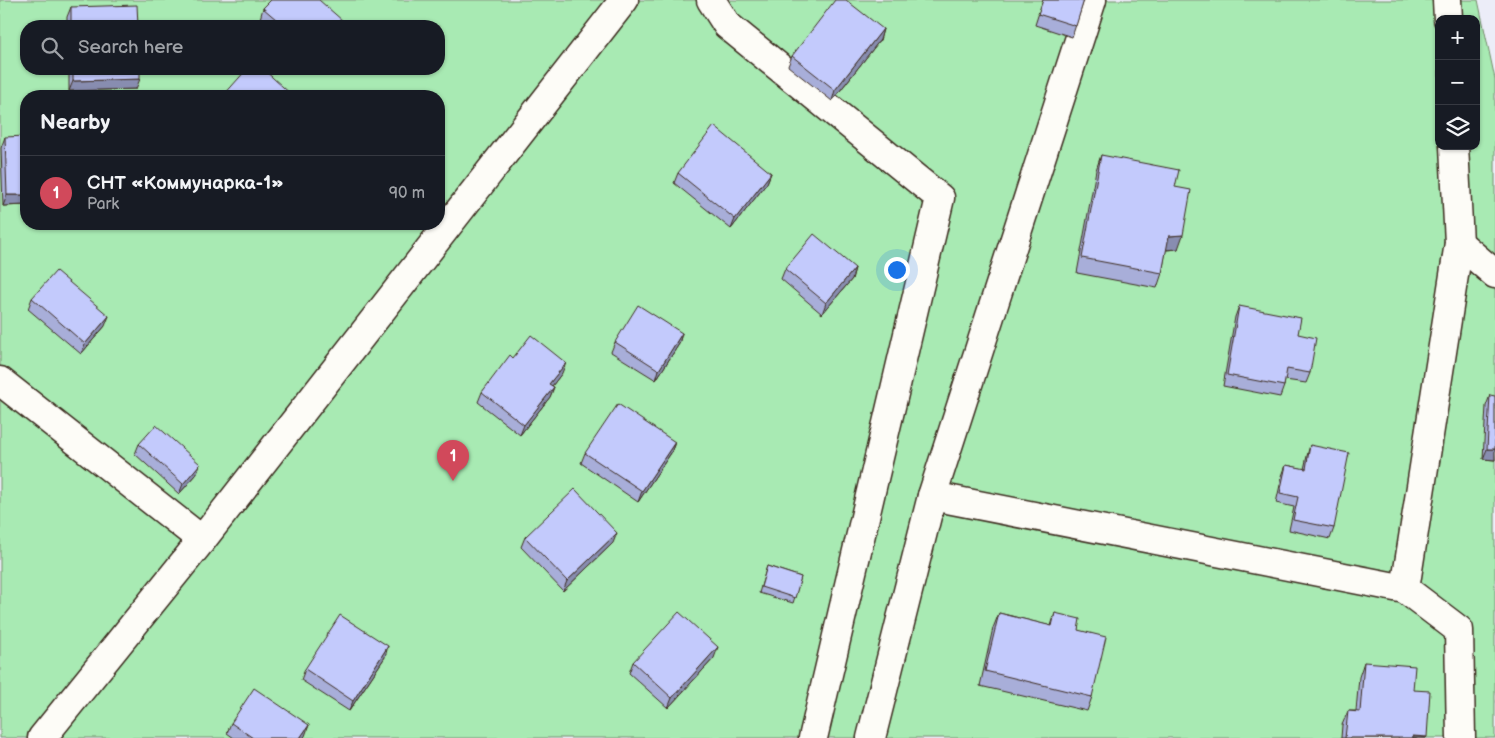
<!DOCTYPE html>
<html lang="en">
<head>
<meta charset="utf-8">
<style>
  :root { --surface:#171b24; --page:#242831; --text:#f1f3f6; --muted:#9ea1a6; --line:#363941; --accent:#d1495b }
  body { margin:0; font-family:"Balsamiq Sans",sans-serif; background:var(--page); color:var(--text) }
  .controls { position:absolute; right:15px; top:15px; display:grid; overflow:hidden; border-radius:10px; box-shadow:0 1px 4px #0004 }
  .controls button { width:45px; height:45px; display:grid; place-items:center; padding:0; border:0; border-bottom:1px solid var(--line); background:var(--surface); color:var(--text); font:25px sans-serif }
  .you { position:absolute; left:896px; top:269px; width:18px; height:18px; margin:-12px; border:4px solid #fff; border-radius:50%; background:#1a73e8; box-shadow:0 0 0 8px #1a73e833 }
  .badge { display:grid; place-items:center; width:32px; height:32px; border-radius:50%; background:var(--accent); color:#fff; font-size:16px; font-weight:700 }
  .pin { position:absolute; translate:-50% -41px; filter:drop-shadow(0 1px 2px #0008) }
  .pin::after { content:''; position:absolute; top:26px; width:18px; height:15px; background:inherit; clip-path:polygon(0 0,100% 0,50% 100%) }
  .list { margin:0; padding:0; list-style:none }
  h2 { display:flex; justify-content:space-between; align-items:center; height:65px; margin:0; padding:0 20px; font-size:21px }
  h2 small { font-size:16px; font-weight:400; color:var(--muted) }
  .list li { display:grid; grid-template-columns:32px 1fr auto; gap:15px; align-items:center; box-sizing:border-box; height:75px; padding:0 20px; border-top:1px solid var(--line) }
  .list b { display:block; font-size:19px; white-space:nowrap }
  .list p { margin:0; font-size:16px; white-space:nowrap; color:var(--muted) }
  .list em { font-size:16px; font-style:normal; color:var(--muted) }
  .icon { flex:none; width:28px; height:28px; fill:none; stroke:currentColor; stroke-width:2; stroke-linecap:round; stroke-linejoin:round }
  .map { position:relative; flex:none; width:1495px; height:738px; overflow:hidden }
  .search { position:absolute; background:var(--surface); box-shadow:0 1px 4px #0004; left:20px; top:20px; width:425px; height:55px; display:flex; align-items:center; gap:12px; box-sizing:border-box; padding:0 18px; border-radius:20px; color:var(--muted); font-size:19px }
  .panel { position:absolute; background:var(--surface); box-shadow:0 1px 4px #0004; left:20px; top:90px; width:425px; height:140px; border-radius:20px }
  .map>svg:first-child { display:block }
</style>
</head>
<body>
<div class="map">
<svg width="1495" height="738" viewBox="0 0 1495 738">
  <rect width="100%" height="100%" fill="#ecedf8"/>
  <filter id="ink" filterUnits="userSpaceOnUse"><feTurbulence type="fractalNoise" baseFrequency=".02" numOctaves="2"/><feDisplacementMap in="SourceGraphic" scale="10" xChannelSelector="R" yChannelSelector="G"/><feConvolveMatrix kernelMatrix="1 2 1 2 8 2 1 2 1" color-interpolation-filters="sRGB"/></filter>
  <g filter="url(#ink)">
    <!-- green -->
    <path fill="#a8eab3" stroke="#728a68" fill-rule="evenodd" d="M0,0H1478L1495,79V738H0ZM1439,19H1476V146H1439ZM26,26H439V69H26ZM26,96H439V224H26Z"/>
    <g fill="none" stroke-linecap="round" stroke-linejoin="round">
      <defs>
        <g id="minor">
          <polyline points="711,0 727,25 940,198 813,738"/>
          <polyline points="1447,0 1448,19"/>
          <polyline points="1454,146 1459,243 1405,589 1459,630 1461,738"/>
          <polyline points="1459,243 1495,274"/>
          <polyline points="0,381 202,540"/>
          <polyline points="932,496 1405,589"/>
          <polyline points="42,738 202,540 624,0"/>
          <polyline points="871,738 932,496 1092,0"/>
        </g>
      </defs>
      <!-- minor casing -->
      <use href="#minor" stroke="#3b2a1e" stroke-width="31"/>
      <!-- minor -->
      <use href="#minor" stroke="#fdfcf7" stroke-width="28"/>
    </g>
    <!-- wall -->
    <g fill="#a8aed9" stroke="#3b2a1e">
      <polygon points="1043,0 1084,0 1072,37 1035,25"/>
      <polygon points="71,7 138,26 67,26 67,17"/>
      <polygon points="263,8 343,21 342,26 268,26 260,19"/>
      <polygon points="883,29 880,40 832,101 788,66 792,56"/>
      <polygon points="69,69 140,69 136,89 69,91"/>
      <polygon points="5,137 26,205 3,206 1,148"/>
      <polygon points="1101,155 1175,187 1178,249 1166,250 1162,273 1157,288 1077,273 1096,170"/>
      <polygon points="678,173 771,173 767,183 731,229 674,183"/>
      <polygon points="855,268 852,279 822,314 781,279 785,269"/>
      <polygon points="32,298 105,326 81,354 28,309"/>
      <polygon points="1239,306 1298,334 1310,373 1306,383 1285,380 1284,386 1280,397 1223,386 1235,317"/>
      <polygon points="682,333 679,344 656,380 611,352 615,342"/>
      <polygon points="513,358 562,373 552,386 554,387 550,397 520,435 478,402 482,392"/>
      <polygon points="1490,395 1495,460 1483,459 1486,406"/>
      <polygon points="675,442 671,453 638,502 581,463 585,453"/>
      <polygon points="139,444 200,464 196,475 179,494 135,454"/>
      <polygon points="1310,445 1334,528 1330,539 1289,530 1294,507 1276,503 1282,476 1286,465 1304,469 1307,456"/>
      <polygon points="525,537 613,543 563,591 521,547"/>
      <polygon points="767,566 801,577 793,603 759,593"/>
      <polygon points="999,613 1051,626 1055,613 1078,630 1092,697 1087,711 980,686 993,628"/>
      <polygon points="385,657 349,711 301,680 305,669"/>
      <polygon points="714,658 668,708 629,673 633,662"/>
      <polygon points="1364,662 1413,690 1426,738 1341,738 1342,725 1348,711 1356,711 1359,677"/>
      <polygon points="231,723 309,725 303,738 234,738 227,733"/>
    </g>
    <!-- shaded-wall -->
    <g fill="#888db0" stroke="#3b2a1e">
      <polygon points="883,29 880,40 832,101 835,90"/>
      <polygon points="140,79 136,89 69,91 73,81"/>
      <polygon points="771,173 767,183 731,229 735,219"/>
      <polygon points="7,195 26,195 26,205 3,206"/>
      <polygon points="1183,235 1178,249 1164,250 1169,236"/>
      <polygon points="855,268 852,279 822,314 826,303"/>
      <polygon points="109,316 105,326 81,354 85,344"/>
      <polygon points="682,333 679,344 656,380 659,370"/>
      <polygon points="566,363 562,373 546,394 549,384"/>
      <polygon points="554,387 550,397 520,435 524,425"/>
      <polygon points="675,442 671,453 638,502 642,491"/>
      <polygon points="1487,449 1495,449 1495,460 1483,459"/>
      <polygon points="200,464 196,475 179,494 183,484"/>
      <polygon points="617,533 613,543 563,591 567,581"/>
      <polygon points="388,646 385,657 349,711 353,701"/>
      <polygon points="718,647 714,658 668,708 672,698"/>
      <polygon points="309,725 305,736 303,738 300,738"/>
      <polygon points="1413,736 1427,737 1426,738 1412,738"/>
    </g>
    <!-- building -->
    <g fill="#c3cafc" stroke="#3b2a1e">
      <polygon points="271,0 319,0 343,21 339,26 284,26 263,8"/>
      <polygon points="835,0 846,0 883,29 835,90 792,56"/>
      <polygon points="1043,0 1084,0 1076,26 1038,14"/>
      <polygon points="137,5 138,26 71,26 71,7"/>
      <polygon points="73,69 140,69 140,79 73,81"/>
      <polygon points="247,69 263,69 293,96 223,96"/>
      <polygon points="714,126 771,173 735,219 678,173"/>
      <polygon points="26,136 26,195 7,195 5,137"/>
      <polygon points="1101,155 1179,170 1175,187 1191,190 1183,235 1169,236 1162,273 1082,258"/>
      <polygon points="814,234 855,268 826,303 785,269"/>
      <polygon points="56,271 109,316 85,344 32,298"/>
      <polygon points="638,305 682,333 659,370 615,342"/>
      <polygon points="1239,306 1301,318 1298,334 1316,338 1310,373 1287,369 1284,386 1227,375"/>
      <polygon points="531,335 566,363 549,384 554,387 524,425 482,392 510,355 513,358"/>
      <polygon points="1490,395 1495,396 1495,449 1487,449"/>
      <polygon points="618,404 675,442 642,491 585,453"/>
      <polygon points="156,425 200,464 183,484 139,444"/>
      <polygon points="1310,445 1349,453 1334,528 1293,520 1298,497 1280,493 1286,465 1306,469"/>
      <polygon points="575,489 617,533 567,581 525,537"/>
      <polygon points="767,566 801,577 795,598 761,587"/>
      <polygon points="679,612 718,647 672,698 633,662"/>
      <polygon points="999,613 1052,626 1055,613 1080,619 1078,630 1106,637 1092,697 985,671"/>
      <polygon points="340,615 388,646 353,701 305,669"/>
      <polygon points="1364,662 1415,666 1413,690 1430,691 1427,737 1413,736 1413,738 1345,738 1348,711 1360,712"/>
      <polygon points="254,688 309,725 300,738 253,738 231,723"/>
    </g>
  </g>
</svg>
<div class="controls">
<button>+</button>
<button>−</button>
<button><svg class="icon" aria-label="layers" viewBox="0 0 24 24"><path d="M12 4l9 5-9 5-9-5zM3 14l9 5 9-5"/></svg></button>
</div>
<div class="you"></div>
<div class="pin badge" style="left:453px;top:481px">1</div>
<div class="search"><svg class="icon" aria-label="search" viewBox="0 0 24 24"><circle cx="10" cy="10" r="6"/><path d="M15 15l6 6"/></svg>Search here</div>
<section class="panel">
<h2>Nearby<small></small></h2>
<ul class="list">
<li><span class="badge">1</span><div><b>СНТ «Коммунарка-1»</b><p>Park</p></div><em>90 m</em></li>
</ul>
</section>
</div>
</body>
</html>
